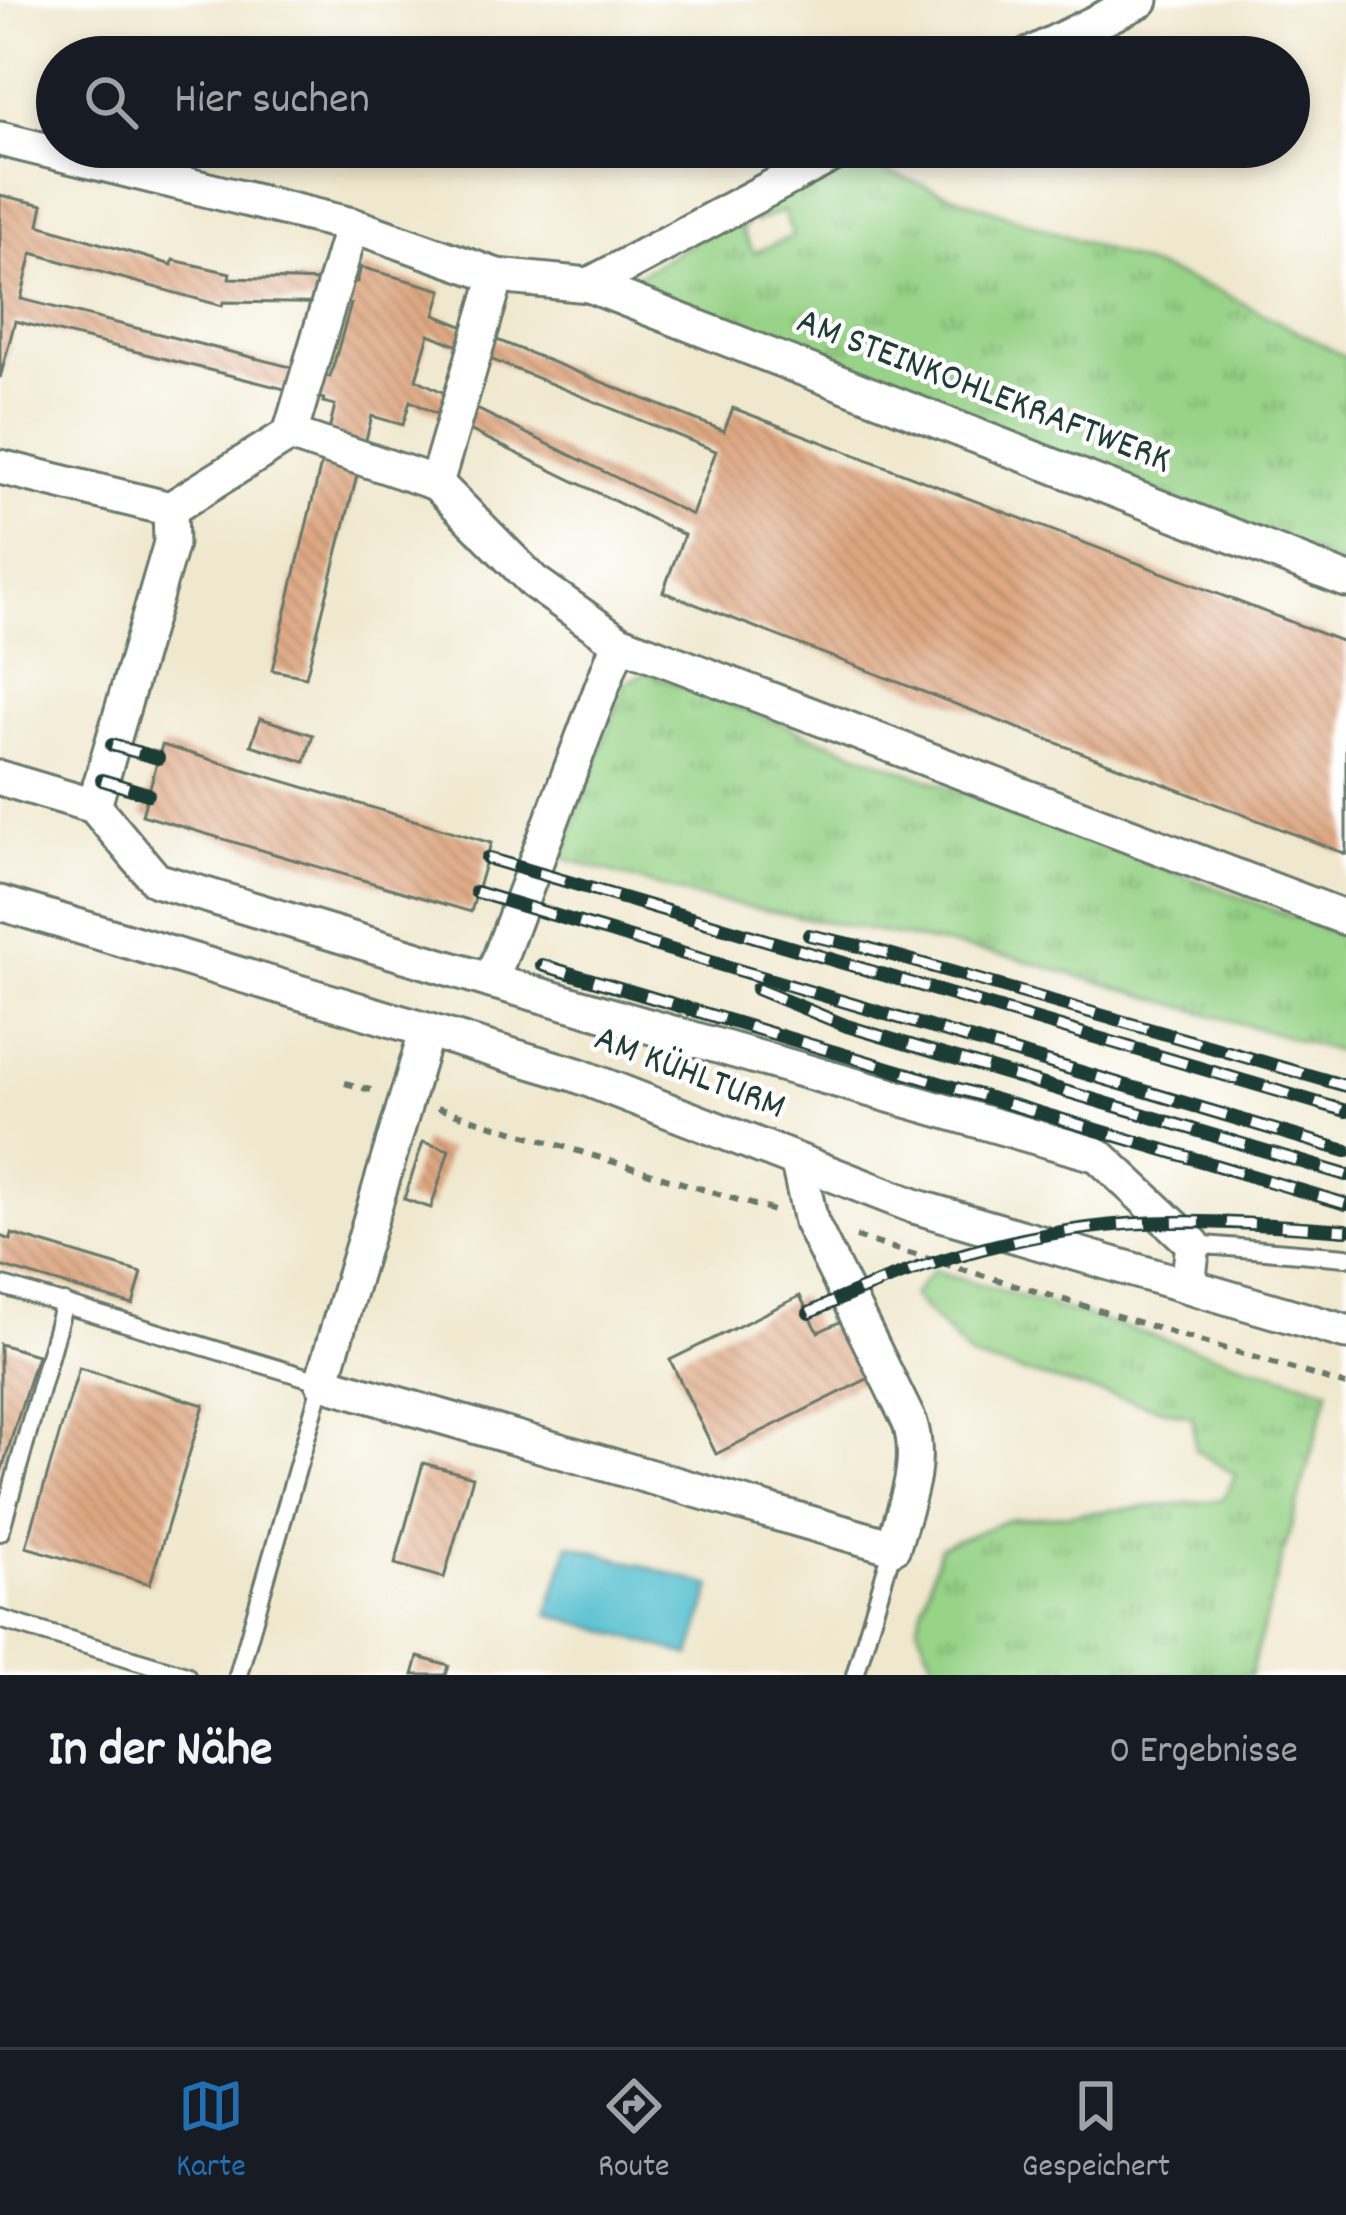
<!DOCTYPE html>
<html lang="de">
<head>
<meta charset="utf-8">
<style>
  :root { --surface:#171b24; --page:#20242c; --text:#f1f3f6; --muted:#9ea1a6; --line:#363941; --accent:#1f6fb2 }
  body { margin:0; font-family:Dekko,sans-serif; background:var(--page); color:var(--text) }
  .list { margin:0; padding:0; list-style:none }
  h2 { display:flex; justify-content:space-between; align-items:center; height:156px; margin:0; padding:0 48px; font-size:51px }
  h2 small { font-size:39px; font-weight:400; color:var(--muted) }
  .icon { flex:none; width:66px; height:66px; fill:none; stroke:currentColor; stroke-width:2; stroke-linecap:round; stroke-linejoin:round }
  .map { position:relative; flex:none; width:1346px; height:1675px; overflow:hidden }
  .search { position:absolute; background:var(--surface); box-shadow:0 6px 18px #0003; left:36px; right:36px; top:36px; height:132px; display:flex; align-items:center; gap:30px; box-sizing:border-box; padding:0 42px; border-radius:66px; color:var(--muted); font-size:45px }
  .sheet { height:372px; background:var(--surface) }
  nav { display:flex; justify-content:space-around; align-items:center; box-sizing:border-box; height:168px; border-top:3px solid var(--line); background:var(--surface); font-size:33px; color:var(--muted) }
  nav a { display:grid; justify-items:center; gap:6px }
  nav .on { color:var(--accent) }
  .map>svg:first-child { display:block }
</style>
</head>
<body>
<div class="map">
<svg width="1346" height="1675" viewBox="0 0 1346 1675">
  <defs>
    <pattern id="grass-tufts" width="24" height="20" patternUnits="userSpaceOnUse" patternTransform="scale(3)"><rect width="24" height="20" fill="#98d388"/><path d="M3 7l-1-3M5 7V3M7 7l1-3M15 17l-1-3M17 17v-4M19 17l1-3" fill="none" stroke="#7bac70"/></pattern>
    <pattern id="building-back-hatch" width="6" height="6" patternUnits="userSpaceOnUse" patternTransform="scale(3)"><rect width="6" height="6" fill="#dfa782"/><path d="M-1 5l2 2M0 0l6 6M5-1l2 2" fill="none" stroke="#b4896b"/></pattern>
  </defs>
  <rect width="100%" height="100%" fill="#fff"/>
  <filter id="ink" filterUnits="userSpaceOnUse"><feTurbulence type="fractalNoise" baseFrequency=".00833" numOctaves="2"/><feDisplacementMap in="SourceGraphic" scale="24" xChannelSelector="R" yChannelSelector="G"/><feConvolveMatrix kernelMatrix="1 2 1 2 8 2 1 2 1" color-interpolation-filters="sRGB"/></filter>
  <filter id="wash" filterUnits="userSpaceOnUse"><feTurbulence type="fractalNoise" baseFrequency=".004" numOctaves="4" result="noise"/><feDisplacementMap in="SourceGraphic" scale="48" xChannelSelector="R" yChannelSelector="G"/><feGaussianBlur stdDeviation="2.7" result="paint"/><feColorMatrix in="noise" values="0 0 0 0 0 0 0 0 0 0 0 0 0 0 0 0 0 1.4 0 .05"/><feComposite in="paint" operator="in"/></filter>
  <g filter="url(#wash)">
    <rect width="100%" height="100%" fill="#f0e8ce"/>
    <!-- grass -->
    <g fill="url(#grass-tufts)" stroke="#5c885e" stroke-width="3">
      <polygon points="853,160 1217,290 1346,357 1346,566 637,296 633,278 741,214 747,224 741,230 754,253 793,236 783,211 755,222 751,211"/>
      <polygon points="646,673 1346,937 1346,1054 1016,958 696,897 562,858 625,683"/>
      <polygon points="933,1270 1329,1389 1250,1675 939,1675 917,1626 940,1547 1008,1520 1222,1500 1236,1475 1195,1450 1193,1417 972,1359 912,1296"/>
    </g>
    <!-- water -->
    <polygon fill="#54bfcf" stroke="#3a7e82" stroke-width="3" points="569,1544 712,1586 691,1656 548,1614"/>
    <g id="blocks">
      <!-- building -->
      <g fill="url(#building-back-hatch)" fill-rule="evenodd">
        <path d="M0,195L43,205L39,225L172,265L173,260L230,273L229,278L357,282L361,267L442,290L435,315L724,431L733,408L1346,643V854L663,592L684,535L410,401L403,425L372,416L306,677L272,670L335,405L323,402L324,399L15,321L0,378ZM32,253L222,306L223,302L351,304L330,377L21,299ZM429,334L716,451L692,515L416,379Z"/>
        <polygon points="260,718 313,735 305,762 251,745"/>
        <polygon points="162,745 491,843 471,912 142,815"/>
        <polygon points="423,1142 449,1150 431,1208 404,1199"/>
        <polygon points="12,1234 142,1273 133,1305 0,1266 0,1236 11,1240"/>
        <polygon points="800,1296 818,1332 842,1321 869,1378 716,1454 670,1360"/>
        <polygon points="0,1344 37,1355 1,1473 0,1473"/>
        <polygon points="79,1368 204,1405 150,1584 26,1547"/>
        <polygon points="423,1463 473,1477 444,1578 395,1564"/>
        <polygon points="418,1657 449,1666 446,1675 413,1675"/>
      </g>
    </g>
  </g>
  <g filter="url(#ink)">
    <use href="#blocks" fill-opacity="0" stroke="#68796a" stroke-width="3"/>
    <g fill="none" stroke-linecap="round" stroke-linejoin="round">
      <defs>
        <g id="service">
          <polyline points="1193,1244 1346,1257"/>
          <polyline points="0,1285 322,1382 238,1675"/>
          <polyline points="0,1532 64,1303"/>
          <polyline points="0,1619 186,1675"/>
          <polyline points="855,1675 893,1547"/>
        </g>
        <g id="minor">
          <polyline points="1025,57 1141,0"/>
          <polyline points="0,139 352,225 497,276 589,285 847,147"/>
          <polyline points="352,225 290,434 436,483 497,276"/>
          <polyline points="589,285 1346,580"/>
          <polyline points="0,467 170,509 290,434"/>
          <polyline points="436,483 534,582 619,642 1346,918"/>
          <polyline points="0,778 94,806 156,880 491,981 1098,1155 1193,1244 1188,1285"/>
          <polyline points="94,806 171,543 170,509"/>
          <polyline points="0,903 577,1075 914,1206 1346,1332"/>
          <polyline points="491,981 619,642"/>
          <path d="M427,1030L322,1382L893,1547C905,1506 923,1465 910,1423L811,1222L798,1163"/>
        </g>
      </defs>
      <!-- service casing -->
      <use href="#service" stroke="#68796a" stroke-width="22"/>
      <!-- minor casing -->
      <use href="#minor" stroke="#68796a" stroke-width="39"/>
      <!-- path -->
      <g stroke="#68796a" stroke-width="6" stroke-dasharray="9 9" stroke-linecap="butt">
        <polyline points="345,1083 378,1092"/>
        <polyline points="437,1108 774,1211"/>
        <polyline points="856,1237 1346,1385"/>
      </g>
      <!-- service -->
      <use href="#service" stroke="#fff" stroke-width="16"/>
      <!-- minor -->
      <use href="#minor" stroke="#fff" stroke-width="33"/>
      <defs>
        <g id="rail">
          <polyline points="112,745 158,758"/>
          <polyline points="102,780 148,794"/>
          <polyline points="487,858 1346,1111"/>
          <polyline points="476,892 1346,1151"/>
          <polyline points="809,935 868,948 1346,1086"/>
          <polyline points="542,965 1346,1204"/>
          <polyline points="757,989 847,1026 1346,1175"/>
          <path d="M809,1313C922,1259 1046,1224 1172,1222C1230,1221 1288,1226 1346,1230"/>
        </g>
      </defs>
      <!-- rail casing -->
      <use href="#rail" stroke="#1f3d34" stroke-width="14"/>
      <!-- rail -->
      <use href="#rail" stroke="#fff" stroke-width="9" stroke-dasharray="27" stroke-linecap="butt"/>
    </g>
  </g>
  <g text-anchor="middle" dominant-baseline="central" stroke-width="9" stroke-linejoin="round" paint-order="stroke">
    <!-- street labels -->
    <g font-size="39" fill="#1f3d34" stroke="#fff">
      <text transform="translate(983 393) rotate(21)">AM STEINKOHLEKRAFTWERK</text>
      <text transform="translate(689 1075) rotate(21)">AM KÜHLTURM</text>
    </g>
  </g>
</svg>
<div class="search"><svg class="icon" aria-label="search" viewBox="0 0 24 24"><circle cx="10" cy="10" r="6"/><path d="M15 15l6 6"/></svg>Hier suchen</div>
</div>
<section class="sheet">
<h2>In der Nähe<small>0 Ergebnisse</small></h2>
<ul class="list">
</ul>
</section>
<nav>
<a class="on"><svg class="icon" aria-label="map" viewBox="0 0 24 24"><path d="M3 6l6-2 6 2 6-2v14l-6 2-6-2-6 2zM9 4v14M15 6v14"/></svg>Karte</a>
<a><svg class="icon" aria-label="directions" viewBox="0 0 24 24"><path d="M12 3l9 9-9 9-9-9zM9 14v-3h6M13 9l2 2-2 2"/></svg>Route</a>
<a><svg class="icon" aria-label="saved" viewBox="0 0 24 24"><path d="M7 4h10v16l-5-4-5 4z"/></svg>Gespeichert</a>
</nav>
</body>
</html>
